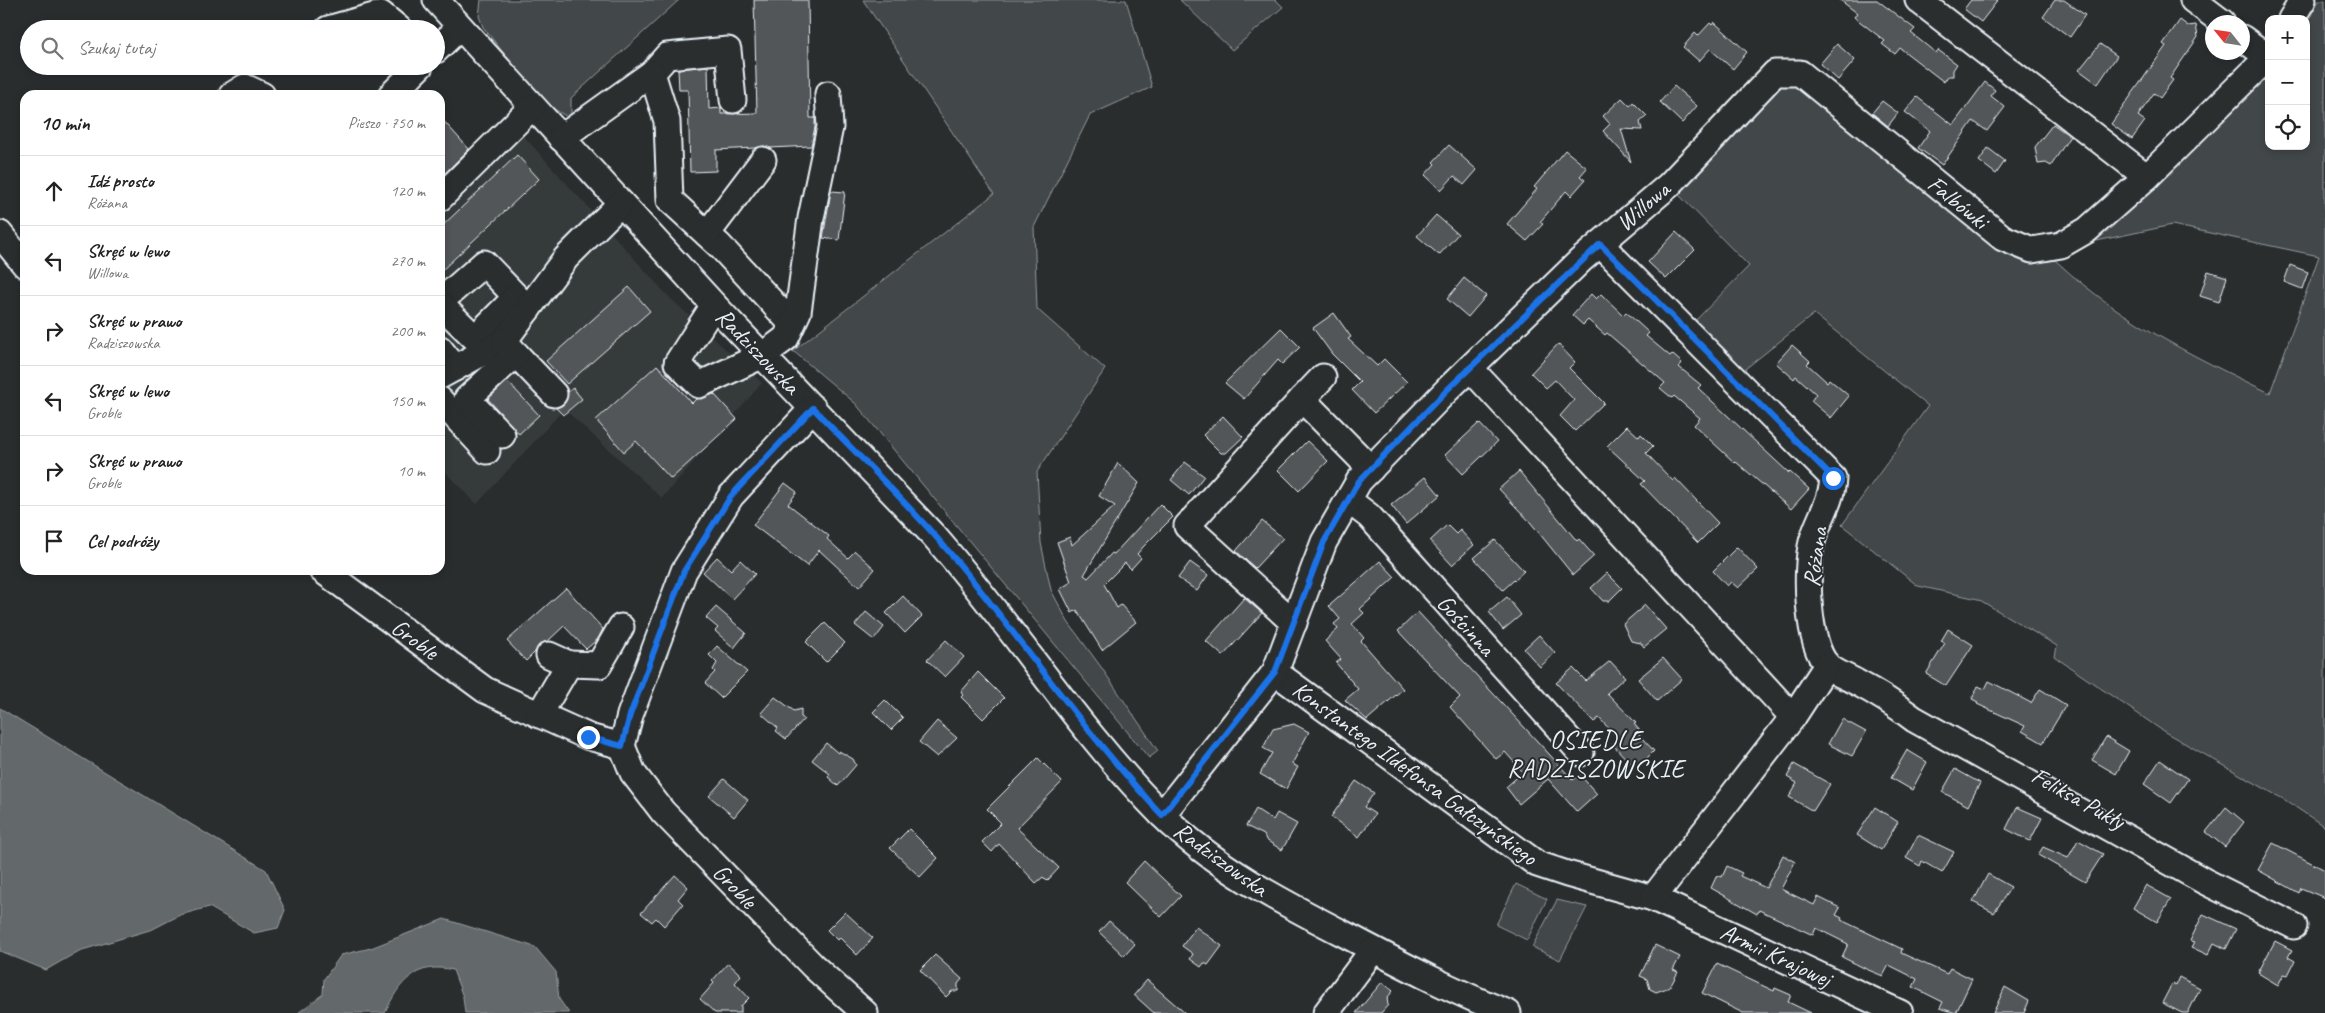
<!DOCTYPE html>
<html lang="pl">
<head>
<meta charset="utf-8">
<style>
  :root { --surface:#fff; --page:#f2f2f2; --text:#222; --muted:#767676; --line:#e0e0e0 }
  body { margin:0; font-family:Caveat,sans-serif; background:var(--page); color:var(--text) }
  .controls { position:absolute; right:15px; top:15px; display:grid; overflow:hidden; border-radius:10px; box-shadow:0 2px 8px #0003 }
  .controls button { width:45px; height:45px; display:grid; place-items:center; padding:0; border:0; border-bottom:1px solid var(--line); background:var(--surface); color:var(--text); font:25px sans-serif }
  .compass { position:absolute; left:2205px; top:15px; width:45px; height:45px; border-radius:50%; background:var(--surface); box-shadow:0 2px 8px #0003; rotate:300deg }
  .stop { position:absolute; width:15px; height:15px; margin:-11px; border:4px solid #1a73e8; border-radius:50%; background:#fff }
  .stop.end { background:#1a73e8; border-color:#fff; box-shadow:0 1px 5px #0008 }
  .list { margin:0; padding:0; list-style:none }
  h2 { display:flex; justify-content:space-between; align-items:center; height:65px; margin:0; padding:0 20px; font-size:21px }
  h2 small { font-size:16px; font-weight:400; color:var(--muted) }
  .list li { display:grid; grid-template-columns:32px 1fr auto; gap:15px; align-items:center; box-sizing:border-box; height:70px; padding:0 20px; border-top:1px solid var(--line) }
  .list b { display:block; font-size:19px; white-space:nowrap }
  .list p { margin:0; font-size:16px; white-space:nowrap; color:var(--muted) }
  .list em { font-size:16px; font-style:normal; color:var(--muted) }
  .icon { flex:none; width:28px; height:28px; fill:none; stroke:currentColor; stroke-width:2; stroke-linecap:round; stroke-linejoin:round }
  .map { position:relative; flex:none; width:2325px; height:1013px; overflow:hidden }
  .search { position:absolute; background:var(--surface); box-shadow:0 2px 8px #0003; left:20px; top:20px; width:425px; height:55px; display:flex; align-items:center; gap:12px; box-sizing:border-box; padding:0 18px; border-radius:28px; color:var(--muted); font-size:19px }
  .panel { position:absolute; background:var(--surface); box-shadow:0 2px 8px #0003; left:20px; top:90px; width:425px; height:485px; border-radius:15px }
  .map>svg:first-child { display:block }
</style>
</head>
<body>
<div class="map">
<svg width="2325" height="1013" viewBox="0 0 2325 1013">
  <rect width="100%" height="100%" fill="#2a2d2e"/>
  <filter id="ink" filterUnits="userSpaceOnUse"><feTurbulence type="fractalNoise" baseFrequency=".02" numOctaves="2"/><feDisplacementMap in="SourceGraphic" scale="10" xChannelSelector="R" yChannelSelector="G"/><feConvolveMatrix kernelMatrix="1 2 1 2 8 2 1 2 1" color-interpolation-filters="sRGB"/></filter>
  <g filter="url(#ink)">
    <!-- built -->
    <polygon fill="#363a3b" points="520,132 668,296 762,383 662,498 564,409 477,504 440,467 440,205"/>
    <!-- green -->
    <g fill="#424648" stroke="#959ca0">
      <polygon points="481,0 679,0 571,98 571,119 549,106 525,80 483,27 479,16"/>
      <polygon points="863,0 1126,0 1152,87 1090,115 1034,227 1037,309 1105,369 1037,472 1041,543 1051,590 1068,622 1101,667 1158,751 1149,758 855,403 793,351 994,194"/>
      <polygon points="1180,0 1276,0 1283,7 1232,50"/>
      <path d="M2319,0H2325V827L2285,800L2163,731L2055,657L2057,646L1978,599L1918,586L1842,525L1928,406L1814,314L1740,373L1692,324L1749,266L1678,194L1696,171L1779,81H1789L1807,89L1869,140L2046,251C2109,315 2190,355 2270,393L2319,256L2172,225L2073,246L2269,66V146H2306V25Z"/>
      <polygon points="1516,884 1547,899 1527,940 1496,925"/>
      <polygon points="1557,900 1587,907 1560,960 1532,947"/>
    </g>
    <!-- water -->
    <g fill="#63686b" stroke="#989fa3">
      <polygon points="0,708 266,870 285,910 278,928 254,933 209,907 180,915 153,929 79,951 46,970 0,951"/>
      <path d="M444,919L535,947L556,972L559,999L569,1013H465L463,997L453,970C416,961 399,982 385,1013H298L323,994L324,979L341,955L371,948Z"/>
    </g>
    <!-- building -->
    <g fill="#535759" stroke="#e8f1f8">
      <polygon points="754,0 808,0 810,118 815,118 815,127 811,146 770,148 764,146 755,148 716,150 716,171 690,172 688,90 679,90 678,69 708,66 709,109 721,108 721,114 757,113"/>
      <polygon points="1840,0 1877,0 1915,29 1911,33 1936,53 1938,50 1957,64 1953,70 1953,76 1948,76 1944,82 1900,48 1895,54 1882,44 1885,41 1854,17 1857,13"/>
      <polygon points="1971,0 1998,0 1981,22 1964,9"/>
      <polygon points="2055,0 2064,0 2085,15 2070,37 2043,17"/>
      <polygon points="2180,20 2188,26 2196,25 2198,37 2170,78 2173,80 2160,98 2154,93 2138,116 2145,121 2132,139 2111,124 2166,46 2163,44"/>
      <polygon points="1714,22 1747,52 1733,69 1710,49 1699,61 1683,47 1695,33 1698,36 1710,23 1712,25"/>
      <polygon points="1837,44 1855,60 1838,80 1820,64"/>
      <polygon points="2100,44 2117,56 2098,84 2079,70"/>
      <polygon points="1985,82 1995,90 1991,96 2005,107 1987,131 1973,121 1942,165 1918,148 1930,131 1905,112 1917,97 1953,125"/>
      <polygon points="1674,86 1697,106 1682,123 1660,102"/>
      <polygon points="1622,98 1630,106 1633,102 1647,116 1640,122 1642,130 1621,129 1631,162 1603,131 1610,124 1603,116"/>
      <polygon points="1882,101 1898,113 1888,126 1872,113"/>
      <polygon points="440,117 469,149 440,178"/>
      <polygon points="2053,124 2070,136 2051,166 2046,163 2038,164 2035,147"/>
      <polygon points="1449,145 1477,170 1464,185 1454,176 1441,190 1425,175 1435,164 1433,162"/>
      <polygon points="1988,148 2005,161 1996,174 1979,161"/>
      <polygon points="1565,150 1587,168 1580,176 1585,180 1571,196 1566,191 1540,222 1543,224 1527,241 1507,224 1537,189 1534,187"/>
      <polygon points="517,155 539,179 440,272 440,228"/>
      <polygon points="831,191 845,192 839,240 823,238"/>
      <polygon points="1436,215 1458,234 1439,255 1417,236"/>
      <polygon points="1676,232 1695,250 1666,279 1648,262"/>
      <polygon points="2290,265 2308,272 2302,289 2284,282"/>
      <polygon points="2208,271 2227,277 2219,302 2200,296"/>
      <polygon points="1464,278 1486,296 1468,317 1447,299"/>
      <polygon points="629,287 650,311 567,384 546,361"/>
      <polygon points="1591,294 1596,299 1601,294 1623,315 1626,312 1649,333 1646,336 1670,356 1672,354 1682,363 1679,367 1701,385 1698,388 1789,473 1790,472 1809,489 1791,509 1736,462 1735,463 1694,425 1700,418 1674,396 1672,398 1660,388 1665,383 1607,333 1605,335 1588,320 1583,325 1572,315"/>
      <polygon points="1334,313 1351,337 1348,339 1377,366 1384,359 1407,382 1374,413 1352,390 1360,382 1332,354 1313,328"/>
      <polygon points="1281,328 1300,347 1282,364 1278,360 1244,399 1225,383"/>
      <polygon points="1558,344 1575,362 1569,368 1604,403 1575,431 1560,416 1574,400 1555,380 1546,388 1531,373"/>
      <polygon points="1792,345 1810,361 1807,364 1827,382 1829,379 1849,396 1831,418 1811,401 1816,394 1796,376 1794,379 1776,363"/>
      <polygon points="657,365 692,403 696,399 714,394 737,419 671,479 636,441 624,452 596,420"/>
      <polygon points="507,381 539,415 519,434 488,399"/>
      <polygon points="573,388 582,399 563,415 556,408 564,404 568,392"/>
      <polygon points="1223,416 1243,437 1226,453 1221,453 1203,435"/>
      <polygon points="1479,423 1497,442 1463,474 1445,455"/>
      <polygon points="1627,426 1639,437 1641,434 1653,446 1646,453 1673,481 1675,478 1718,523 1698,543 1641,484 1645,481 1607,446"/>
      <polygon points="1307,441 1328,461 1299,491 1278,470"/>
      <polygon points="1185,462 1204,476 1189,495 1171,480"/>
      <polygon points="1118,463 1139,483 1084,575 1088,578 1112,553 1114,554 1160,504 1173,517 1143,547 1137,554 1141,558 1131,569 1125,563 1104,584 1117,608 1121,605 1136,622 1102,650 1077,610 1072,613 1060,589 1071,582 1057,542 1070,537 1072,545 1115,506 1099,496"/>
      <polygon points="1519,471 1577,541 1579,539 1594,556 1573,575 1531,523 1499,489"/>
      <polygon points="1425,477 1440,495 1406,524 1391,505"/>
      <polygon points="785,483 797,492 788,504 829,536 827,539 848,558 855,551 875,569 859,587 819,550 807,566 753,525"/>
      <polygon points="1262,521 1283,538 1255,568 1236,551"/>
      <polygon points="1447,525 1456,534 1460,530 1474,545 1452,565 1430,541"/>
      <polygon points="1495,540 1524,571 1503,590 1474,558"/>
      <polygon points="1737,547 1758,569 1738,588 1731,582 1727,586 1713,571"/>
      <polygon points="717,557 731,570 740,560 755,574 732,599 703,572"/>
      <polygon points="1380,561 1395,577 1360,609 1364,613 1352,624 1364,638 1361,641 1403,689 1367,720 1345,700 1358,689 1336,663 1341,659 1325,641 1338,629 1334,624 1340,619 1329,606"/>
      <polygon points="1190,562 1208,575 1197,591 1178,578"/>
      <polygon points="1607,573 1622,588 1609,601 1603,601 1591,588"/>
      <polygon points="566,588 603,629 598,639 586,649 564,626 548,641 540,644 535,652 526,661 507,641"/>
      <polygon points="903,596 922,616 905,633 886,613"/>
      <polygon points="1507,597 1521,615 1503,630 1489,612"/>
      <polygon points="1244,598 1262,613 1223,656 1206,641"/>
      <polygon points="1645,605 1666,629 1644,647 1641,643 1631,641 1623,624"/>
      <polygon points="716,607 746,633 734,648 715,631 718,628 706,618"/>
      <polygon points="866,612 884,627 874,640 855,625"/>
      <polygon points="1418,612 1573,780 1580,775 1597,794 1577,812 1548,779 1519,804 1506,787 1523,772 1505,752 1496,759 1480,741 1450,707 1460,697 1398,631"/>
      <polygon points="825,623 845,643 826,662 806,642"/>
      <polygon points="1948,629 1973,645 1946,686 1926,674 1945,643 1941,641"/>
      <polygon points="1539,635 1555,653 1540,667 1524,649"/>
      <polygon points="946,640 964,657 945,677 927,660"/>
      <polygon points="717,646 747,672 721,698 705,683 715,672 713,670 717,663 709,655"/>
      <polygon points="1663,658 1682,679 1657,701 1638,679"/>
      <polygon points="1610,661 1625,677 1607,693 1636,723 1634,724 1642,733 1639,735 1654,751 1636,769 1612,744 1618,738 1599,718 1594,722 1556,683 1573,668 1586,681"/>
      <polygon points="978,672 1004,698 983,719 961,697 963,695 961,692"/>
      <polygon points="1989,681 2031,703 2040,689 2066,705 2043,743 2022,731 2025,726 1977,704 1978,702 1972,699 1978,686 1985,689"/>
      <polygon points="775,697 794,711 801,709 801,717 804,719 786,739 776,731 778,728 761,713"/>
      <polygon points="885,700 903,718 891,730 873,712"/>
      <polygon points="1842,719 1866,732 1852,756 1828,744"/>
      <polygon points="937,721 957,738 937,757 919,742"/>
      <polygon points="1294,724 1309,732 1292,764 1298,767 1286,789 1260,774 1272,753 1263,748 1273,729"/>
      <polygon points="2106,737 2129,751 2116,774 2092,760"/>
      <polygon points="826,743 838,753 839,751 853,759 856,765 838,786 828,777 830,774 812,760"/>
      <polygon points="1907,750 1927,762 1912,790 1891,778"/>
      <polygon points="1038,758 1062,782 1017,828 1059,868 1047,881 1043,877 1036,883 999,844 992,852 982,842 1001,823 987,809"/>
      <polygon points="2160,760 2188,779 2171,803 2144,784"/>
      <polygon points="1794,764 1830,784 1813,811 1789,797 1797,783 1787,777"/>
      <polygon points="1955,769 1980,783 1968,806 1942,792"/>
      <polygon points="724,779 748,800 734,817 709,796"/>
      <polygon points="1356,781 1374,793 1364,807 1375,814 1359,837 1331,817"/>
      <polygon points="1875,807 1898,822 1881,850 1857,835"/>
      <polygon points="2017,807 2042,818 2030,841 2006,829"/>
      <polygon points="2226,807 2244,822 2225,847 2206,832"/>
      <polygon points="1256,809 1273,820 1277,813 1297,824 1282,850 1266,840 1264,835 1246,826"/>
      <polygon points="909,829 938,858 920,877 890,848"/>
      <polygon points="1918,835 1954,852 1942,873 1922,861 1920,866 1906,858"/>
      <polygon points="2078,840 2103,854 2085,882 2038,855 2043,847 2068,858"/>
      <polygon points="2273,843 2325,870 2325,898 2301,888 2299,893 2258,870"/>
      <polygon points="1783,855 1795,862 1781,889 1814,905 1818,897 1840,908 1836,915 1842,918 1841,920 1902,949 1901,953 1947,974 1950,968 1972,979 1956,1013 1940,1008 1943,1002 1913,987 1917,979 1889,965 1883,976 1866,969 1842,957 1848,944 1816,928 1813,935 1759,910 1757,914 1711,888 1717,875 1722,877 1727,866 1742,873 1740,876 1766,888"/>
      <polygon points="1144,861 1181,896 1161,917 1125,882"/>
      <polygon points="1988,874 2011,887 1994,913 1973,902"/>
      <polygon points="675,875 688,887 678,899 683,904 664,926 656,918 652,922 641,913"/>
      <polygon points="2146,885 2171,899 2157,922 2133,908"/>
      <polygon points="845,912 873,938 857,955 840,938 837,940 827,930"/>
      <polygon points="2203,914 2236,929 2226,949 2214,943 2208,955 2191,947 2194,942 2190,941"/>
      <polygon points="1109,921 1135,944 1124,956 1099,932"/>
      <polygon points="1196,927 1222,946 1208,965 1204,963 1201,967 1190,959 1193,954 1182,946"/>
      <polygon points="2275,941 2292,950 2288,957 2295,961 2288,975 2284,974 2278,985 2258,973"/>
      <polygon points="1655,945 1680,957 1673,970 1678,972 1670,987 1656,992 1650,989 1647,979 1640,976"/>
      <polygon points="935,955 962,979 958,984 958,991 952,991 946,997 920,970"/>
      <polygon points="728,963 741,975 735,983 749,998 741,1006 741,1013 715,1013 700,999 714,983 712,981"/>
      <polygon points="1717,964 1774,991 1775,988 1791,995 1788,1002 1811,1013 1743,1013 1702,993"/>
      <polygon points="2179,977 2200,988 2188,1013 2182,1013 2162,1003 2172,984 2175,986"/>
      <polygon points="1147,980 1185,1013 1154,1013 1134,995"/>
      <polygon points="1382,982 1393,991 1387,998 1388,1005 1381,1013 1356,1013"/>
      <polygon points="2005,987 2029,1001 2024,1013 1993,1013"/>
    </g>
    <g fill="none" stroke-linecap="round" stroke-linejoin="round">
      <defs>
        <g id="minor">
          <path d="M436,0L714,305L934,536C1013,626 1077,729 1161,814C1214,867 1280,901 1346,935C1399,963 1452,991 1508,1013"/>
          <polyline points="1918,0 2147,177"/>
          <polyline points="2193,0 2222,22"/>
          <polyline points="2291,19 2303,0"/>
          <polyline points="328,29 381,14 399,29"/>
          <polyline points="436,50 460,27"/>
          <polyline points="652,73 667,56 728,50 733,100"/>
          <polyline points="232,95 245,87 262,95"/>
          <polyline points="391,95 420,66"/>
          <polyline points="561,138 652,73 667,121 670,200 720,246 792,324"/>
          <polyline points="440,198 532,107"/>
          <polyline points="0,234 25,265"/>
          <polyline points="707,234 763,160"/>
          <path d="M1600,244L1833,478C1832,502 1818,519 1812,542C1805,570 1807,643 1827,665C1833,672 1847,677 1856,682C1877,693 1896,705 1914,719L2204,881L2294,926"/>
          <polyline points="440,302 484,263 528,309"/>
          <polyline points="440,304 475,338 516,297"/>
          <polyline points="714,305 677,363 699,385 763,355 786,338 798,312 811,218 830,127 828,94"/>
          <polyline points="440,349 455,368"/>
          <polyline points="516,354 554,394"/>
          <polyline points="1470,368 1793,717"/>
          <polyline points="440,376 504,341 566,258 621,203"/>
          <polyline points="1323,377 1302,399 1371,469"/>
          <polyline points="440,400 487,451"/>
          <polyline points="502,435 467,399 516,354 504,341"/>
          <polyline points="1348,500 1369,516 1581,753"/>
          <polyline points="322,570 485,690 589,737 622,746 630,715 684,571 731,496 813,408"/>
          <polyline points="1294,623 1187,526 1302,399"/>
          <polyline points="569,664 599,665 621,627"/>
          <polyline points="1275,672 1537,864 1567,874 1653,898 1900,1013"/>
          <polyline points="539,715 569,664 549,655"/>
          <polyline points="622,746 633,773 663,812 813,966 865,1013"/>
          <polyline points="1162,815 1275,672 1324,542 1359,481 1448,389 1581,260 1669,185 1775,73 1800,73 2003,238 2032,250 2061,245 2087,230 2147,177 2268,57 2242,38"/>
          <polyline points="1653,898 1793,717 1827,665"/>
          <polyline points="1326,1013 1373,950"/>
        </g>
      </defs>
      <!-- minor casing -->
      <use href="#minor" stroke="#e8f1f8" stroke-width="29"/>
      <!-- minor -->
      <use href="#minor" stroke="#2a2d2e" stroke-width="25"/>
    </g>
  </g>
  <g fill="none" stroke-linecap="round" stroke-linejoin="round" filter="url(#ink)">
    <!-- route -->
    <path stroke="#1a73e8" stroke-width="6" d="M588,737L622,746L630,715L684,571L731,496L813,408C864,462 919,514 965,571C1031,653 1090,739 1162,815L1275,672L1324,542L1359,481L1448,389L1600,244L1833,478"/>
  </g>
  <g text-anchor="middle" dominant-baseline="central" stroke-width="4" stroke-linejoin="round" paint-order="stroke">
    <!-- street labels -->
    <g font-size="24" fill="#e8f1f8" stroke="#2a2d2e">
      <text transform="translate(1958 202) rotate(39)">Falbówki</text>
      <text transform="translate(1643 206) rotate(-41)">Willowa</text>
      <text transform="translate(758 351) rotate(46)">Radziszowska</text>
      <text transform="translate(1815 557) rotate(-82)">Różana</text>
      <text transform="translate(1466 625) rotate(48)">Gościnna</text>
      <text transform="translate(415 639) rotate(36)">Groble</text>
      <text transform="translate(1415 773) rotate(36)">Konstantego Ildefonsa Gałczyńskiego</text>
      <text transform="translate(2078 798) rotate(29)">Feliksa Pukły</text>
      <text transform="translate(1221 859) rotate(36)">Radziszowska</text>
      <text transform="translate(735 886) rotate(46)">Groble</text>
      <text transform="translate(1776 955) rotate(25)">Armii Krajowej</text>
    </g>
    <!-- neighbourhood labels -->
    <g font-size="25" letter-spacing="1" fill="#e8f1f8" stroke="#2a2d2e">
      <text x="1596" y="740">OSIEDLE<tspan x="1596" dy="29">RADZISZOWSKIE</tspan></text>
    </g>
  </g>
</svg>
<div class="controls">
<button>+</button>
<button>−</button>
<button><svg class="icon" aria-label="locate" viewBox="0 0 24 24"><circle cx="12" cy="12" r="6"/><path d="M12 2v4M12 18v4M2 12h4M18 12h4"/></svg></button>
</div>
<svg class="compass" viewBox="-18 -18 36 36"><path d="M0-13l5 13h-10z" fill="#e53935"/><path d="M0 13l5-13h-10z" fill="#767676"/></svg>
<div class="stop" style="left:1833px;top:478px"></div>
<div class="stop end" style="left:588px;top:737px"></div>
<div class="search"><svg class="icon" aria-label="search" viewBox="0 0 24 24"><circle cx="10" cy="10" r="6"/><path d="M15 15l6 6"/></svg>Szukaj tutaj</div>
<section class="panel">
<h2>10 min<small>Pieszo · 750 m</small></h2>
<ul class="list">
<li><svg class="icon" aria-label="ahead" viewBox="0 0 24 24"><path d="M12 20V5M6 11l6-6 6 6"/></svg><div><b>Idź prosto</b><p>Różana</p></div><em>120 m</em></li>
<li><svg class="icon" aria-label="left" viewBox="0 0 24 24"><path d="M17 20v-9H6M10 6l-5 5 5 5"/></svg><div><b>Skręć w lewo</b><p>Willowa</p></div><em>270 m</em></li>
<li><svg class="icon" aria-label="right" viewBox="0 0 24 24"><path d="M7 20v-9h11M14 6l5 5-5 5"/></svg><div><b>Skręć w prawo</b><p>Radziszowska</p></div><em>200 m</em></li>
<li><svg class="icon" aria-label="left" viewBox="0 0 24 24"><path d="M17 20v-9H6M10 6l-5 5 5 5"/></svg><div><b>Skręć w lewo</b><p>Groble</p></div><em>150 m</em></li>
<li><svg class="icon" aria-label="right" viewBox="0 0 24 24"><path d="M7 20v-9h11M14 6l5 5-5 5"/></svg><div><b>Skręć w prawo</b><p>Groble</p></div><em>10 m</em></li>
<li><svg class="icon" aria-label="arrive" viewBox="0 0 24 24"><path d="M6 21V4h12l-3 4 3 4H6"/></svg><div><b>Cel podróży</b></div></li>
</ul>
</section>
</div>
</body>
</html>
